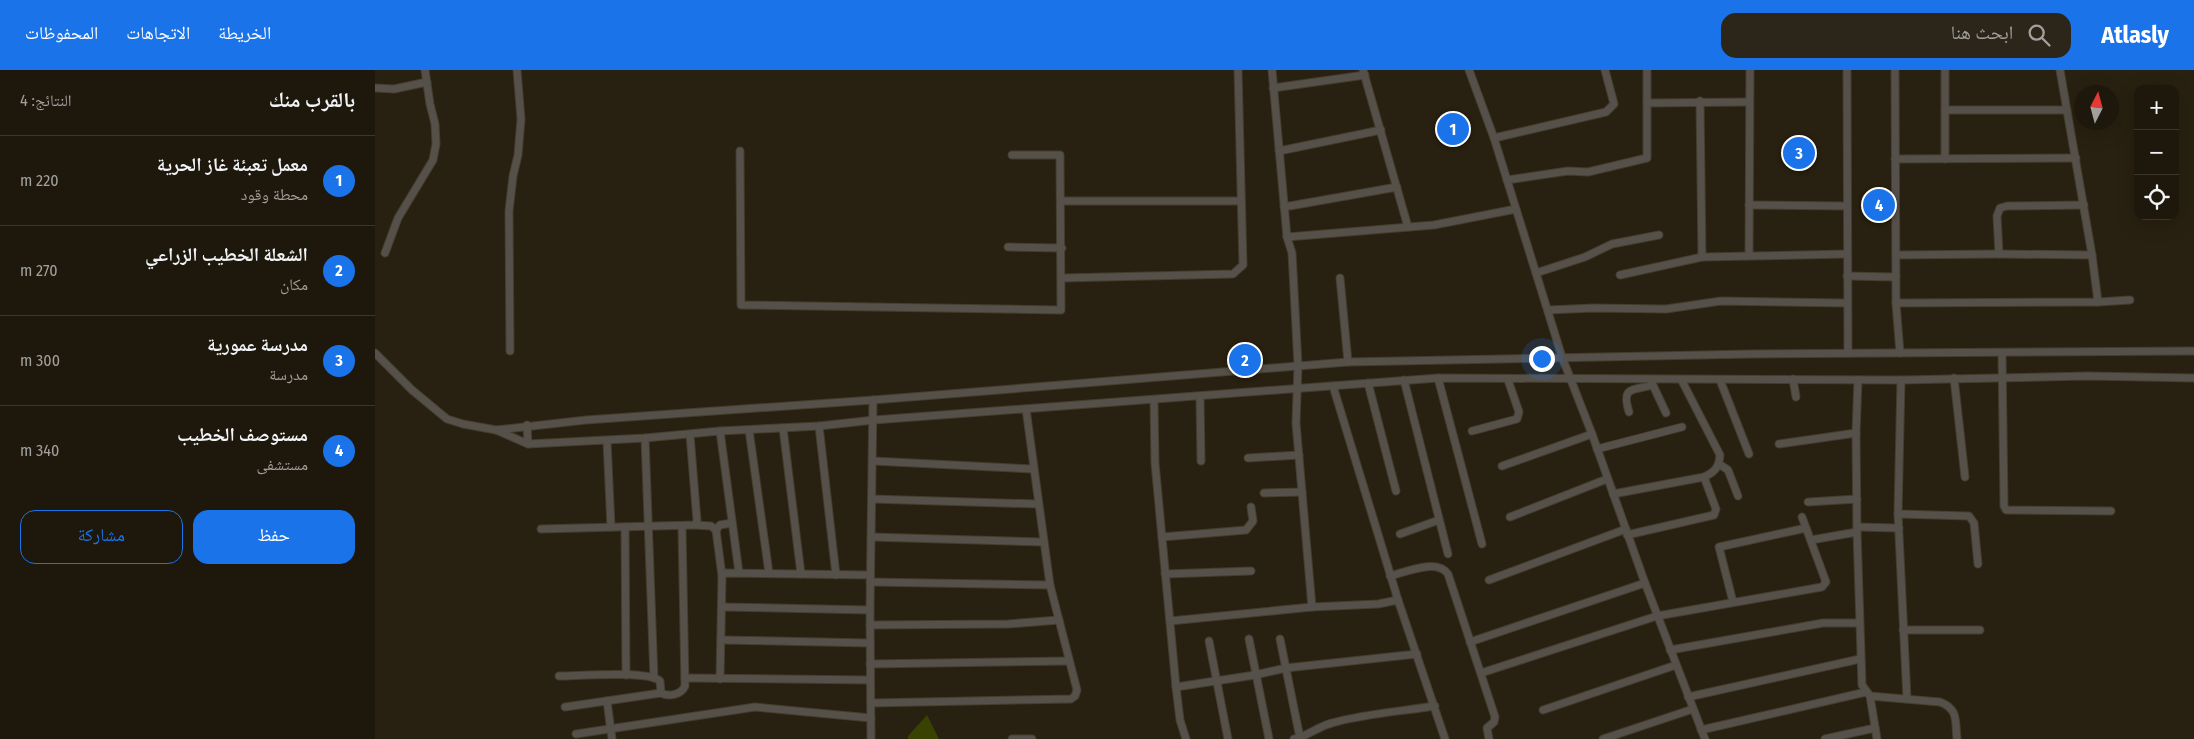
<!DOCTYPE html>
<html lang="ar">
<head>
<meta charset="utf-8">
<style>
  :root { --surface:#1e180c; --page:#2b251a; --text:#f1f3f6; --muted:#a1a09d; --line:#3c372d; --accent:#1a73e8 }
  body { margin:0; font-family:"Fira Sans Condensed","Noto Naskh Arabic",sans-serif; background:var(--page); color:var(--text); direction:rtl }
  .controls { position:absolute; right:15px; top:15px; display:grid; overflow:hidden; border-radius:10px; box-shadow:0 5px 20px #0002 }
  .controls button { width:45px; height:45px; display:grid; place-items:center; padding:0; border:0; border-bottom:1px solid var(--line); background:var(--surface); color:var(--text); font:25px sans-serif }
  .compass { position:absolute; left:1699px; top:15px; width:45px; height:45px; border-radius:50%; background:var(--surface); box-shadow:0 5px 20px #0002; rotate:6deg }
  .you { position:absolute; left:1166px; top:288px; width:18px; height:18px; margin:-12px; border:4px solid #fff; border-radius:50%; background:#1a73e8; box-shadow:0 0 0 8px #1a73e833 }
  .badge { display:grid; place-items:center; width:32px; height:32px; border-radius:50%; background:var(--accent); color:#fff; font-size:16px; font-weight:700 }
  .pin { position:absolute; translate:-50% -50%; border:2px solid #fff; box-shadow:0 1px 5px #0006 }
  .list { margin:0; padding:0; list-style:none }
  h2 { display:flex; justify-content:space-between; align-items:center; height:65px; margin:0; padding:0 20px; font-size:21px }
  h2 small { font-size:16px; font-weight:400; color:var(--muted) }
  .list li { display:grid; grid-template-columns:32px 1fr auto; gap:15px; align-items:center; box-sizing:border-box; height:90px; padding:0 20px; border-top:1px solid var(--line) }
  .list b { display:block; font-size:19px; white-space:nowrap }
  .list p { margin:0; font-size:16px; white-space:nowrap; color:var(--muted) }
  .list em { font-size:16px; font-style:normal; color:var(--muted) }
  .actions { display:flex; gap:10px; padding:15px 20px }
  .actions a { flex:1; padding:11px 0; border:1px solid var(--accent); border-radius:15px; text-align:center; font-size:18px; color:var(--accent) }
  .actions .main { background:var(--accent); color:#fff }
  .icon { flex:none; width:28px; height:28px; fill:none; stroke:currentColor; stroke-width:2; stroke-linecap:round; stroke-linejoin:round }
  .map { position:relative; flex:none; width:1819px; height:669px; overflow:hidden; direction:ltr }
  header { display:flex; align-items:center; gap:30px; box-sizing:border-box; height:70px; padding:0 25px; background:var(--accent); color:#fff }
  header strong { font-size:24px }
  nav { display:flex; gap:28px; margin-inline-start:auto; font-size:18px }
  .search { width:350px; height:45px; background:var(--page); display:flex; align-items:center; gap:12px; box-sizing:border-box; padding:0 18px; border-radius:15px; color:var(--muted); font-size:19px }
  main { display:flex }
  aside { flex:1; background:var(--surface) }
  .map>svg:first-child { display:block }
</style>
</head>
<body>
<header>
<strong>Atlasly</strong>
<div class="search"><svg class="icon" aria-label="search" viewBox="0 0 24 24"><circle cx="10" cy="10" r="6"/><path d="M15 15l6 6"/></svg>ابحث هنا</div>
<nav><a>الخريطة</a><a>الاتجاهات</a><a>المحفوظات</a></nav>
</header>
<main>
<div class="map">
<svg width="1819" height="669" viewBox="0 0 1819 669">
  <rect width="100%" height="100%" fill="#282010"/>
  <!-- green -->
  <polygon fill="#3a4202" points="552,645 564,669 533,669 533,666"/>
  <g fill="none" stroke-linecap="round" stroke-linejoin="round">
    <defs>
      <g id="minor">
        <polyline points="897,0 912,167 917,183 923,295 921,353 937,537 1003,534 1023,530"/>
        <polyline points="988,0 1033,157"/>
        <polyline points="1094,0 1119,68 1187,287 1217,364 1270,513 1330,669"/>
        <polyline points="1472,0 1473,283"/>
        <polyline points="1520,0 1521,233 1525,283"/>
        <polyline points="1570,0 1570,89"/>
        <polyline points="1685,0 1717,185 1723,232"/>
        <polyline points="0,18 19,19 52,12"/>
        <polyline points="898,18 990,5"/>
        <polyline points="1325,31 1327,187"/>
        <polyline points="1272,33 1373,32"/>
        <polyline points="1570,40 1692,40"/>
        <polyline points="1119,68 1231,42 1239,34 1230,0"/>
        <polyline points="365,81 366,235 686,240 685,85 637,85"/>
        <polyline points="904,81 1006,60"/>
        <polyline points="1520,89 1701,88"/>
        <polyline points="1132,110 1193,101 1213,102 1272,88 1272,0"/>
        <polyline points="686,131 865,131"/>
        <polyline points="1374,135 1472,136"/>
        <polyline points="909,137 1022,117"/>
        <polyline points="912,167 1059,155 1141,139"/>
        <polyline points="633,177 687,178"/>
        <polyline points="10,183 23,148 58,90 61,74 60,54 55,34 50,0"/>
        <polyline points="1374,184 1375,0"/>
        <polyline points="1624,184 1622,146 1625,138 1632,136 1709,135"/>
        <polyline points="1521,185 1624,184 1717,185"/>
        <polyline points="1161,203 1210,187 1237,174 1284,165"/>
        <polyline points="1245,205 1327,187 1472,184"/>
        <polyline points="1472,206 1521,207"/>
        <polyline points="687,208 858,204 868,195 863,0"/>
        <polyline points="965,208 973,292"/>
        <polyline points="1521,233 1723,232 1755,230"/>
        <polyline points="1173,240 1218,238 1291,239 1346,231 1472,233"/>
        <polyline points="135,281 134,141 138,106 143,85 146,49 142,0"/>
        <polyline points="0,283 37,320 72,349 88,354 121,360 153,374 270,368 345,361 444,356 499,350 1063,308 1526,310 1713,306 1819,308"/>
        <polyline points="1627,283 1629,436 1631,440 1736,441"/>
        <polyline points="1063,308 1107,474"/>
        <polyline points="1579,308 1590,407"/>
        <polyline points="1418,309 1421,327"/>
        <polyline points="1029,310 1073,484"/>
        <polyline points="1345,310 1374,384"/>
        <path d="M1483,310L1481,363L1482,462L1487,615L1495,626L1565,632C1584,639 1580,652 1582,669"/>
        <polyline points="1526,310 1523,444 1532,629"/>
        <polyline points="1276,311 1291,343"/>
        <polyline points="993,313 1021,421"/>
        <polyline points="958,316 1023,530 1070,669"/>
        <polyline points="825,327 826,391"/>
        <polyline points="779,330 780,393 801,617 805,650 811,669"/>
        <path d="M1254,342C1246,316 1257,321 1278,315"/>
        <polyline points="152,355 153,374"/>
        <polyline points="444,356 461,505"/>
        <polyline points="408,358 426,504"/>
        <polyline points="121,360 211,350 498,330 973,292 1377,284 1819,281"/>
        <polyline points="374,360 394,503"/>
        <polyline points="345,361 364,503"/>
        <polyline points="1097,361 1142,349 1144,342 1133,310"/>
        <polyline points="270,368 279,608"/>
        <polyline points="232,371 236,457"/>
        <polyline points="1404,374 1481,363"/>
        <polyline points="1222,379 1307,357"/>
        <polyline points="873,388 924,385"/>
        <polyline points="498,391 658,399"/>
        <polyline points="1344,394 1353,400 1363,426"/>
        <polyline points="1127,396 1217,364"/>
        <polyline points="889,423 927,422"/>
        <path d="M1238,424L1329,407C1340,402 1344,397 1345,385L1307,311"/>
        <polyline points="497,429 663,434"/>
        <polyline points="1433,432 1482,429"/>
        <polyline points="1523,444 1594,446 1599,453 1603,494"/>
        <polyline points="1135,447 1232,409"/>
        <polyline points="320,455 336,456 341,460 347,506"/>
        <polyline points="250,457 251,605"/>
        <polyline points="1482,457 1524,458"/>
        <polyline points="166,459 320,455 322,451 315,365"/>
        <polyline points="341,460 345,455 357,453"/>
        <polyline points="1025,464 1064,450"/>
        <polyline points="1252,465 1339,445 1341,439 1329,407"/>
        <polyline points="496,467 668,472"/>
        <polyline points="787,467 871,460 878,451 876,437"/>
        <polyline points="1436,470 1482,462"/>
        <polyline points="790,504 876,501"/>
        <path d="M1015,506C1031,502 1062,488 1073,504L1120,647L1119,652L1112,658L1114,669"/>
        <polyline points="1114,510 1251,459"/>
        <polyline points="495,512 675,515"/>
        <polyline points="1358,532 1344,477 1431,458"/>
        <polyline points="347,537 495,540"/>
        <polyline points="795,551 937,537"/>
        <polyline points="495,555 633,554 684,550"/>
        <polyline points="1528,560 1605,560"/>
        <polyline points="874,569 894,669"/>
        <polyline points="905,569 925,668"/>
        <polyline points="346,570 495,573"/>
        <polyline points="834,571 853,669"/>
        <polyline points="1095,572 1270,513"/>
        <polyline points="1295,580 1448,553 1484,553"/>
        <polyline points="495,594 694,591"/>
        <polyline points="1106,603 1282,546 1447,517 1451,512 1427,447"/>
        <path d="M184,606C203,606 273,600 285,611L286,623C294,627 306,625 310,616L307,457"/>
        <polyline points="310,608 495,610"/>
        <polyline points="345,609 347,506 350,503 495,505"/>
        <polyline points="801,617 880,605 911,598 1042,584"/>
        <polyline points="1495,626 1502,669"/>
        <polyline points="1313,627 1485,589"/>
        <polyline points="232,631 237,669"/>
        <polyline points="496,633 696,629 700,626 702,620 675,515 651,339"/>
        <polyline points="190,637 286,623"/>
        <polyline points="1168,640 1301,595"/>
        <polyline points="1326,660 1491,622"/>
        <polyline points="201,664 380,637 496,648"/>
        <polyline points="496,669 495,540 498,330"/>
        <polyline points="637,669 657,669"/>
        <path d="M919,669C931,667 944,656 957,653C988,644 1028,641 1060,636"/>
        <polyline points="1228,669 1318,639"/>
        <polyline points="1450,669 1500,658"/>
      </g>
    </defs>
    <!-- minor casing -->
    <use href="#minor" stroke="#443d2e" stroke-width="9"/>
    <!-- minor -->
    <use href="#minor" stroke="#55514a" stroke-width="7"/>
  </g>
</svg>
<div class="controls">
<button>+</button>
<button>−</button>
<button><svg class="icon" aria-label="locate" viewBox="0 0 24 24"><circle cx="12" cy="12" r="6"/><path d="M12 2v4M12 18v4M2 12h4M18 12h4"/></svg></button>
</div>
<svg class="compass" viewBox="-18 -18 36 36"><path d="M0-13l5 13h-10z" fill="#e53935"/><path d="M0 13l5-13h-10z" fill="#a1a09d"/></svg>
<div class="you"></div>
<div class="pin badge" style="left:1078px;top:59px">1</div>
<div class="pin badge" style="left:870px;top:290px">2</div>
<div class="pin badge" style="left:1424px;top:83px">3</div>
<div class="pin badge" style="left:1504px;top:135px">4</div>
</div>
<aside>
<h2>بالقرب منك<small>النتائج: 4</small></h2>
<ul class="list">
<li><span class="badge">1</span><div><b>معمل تعبئة غاز الحرية</b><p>محطة وقود</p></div><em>220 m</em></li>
<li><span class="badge">2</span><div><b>الشعلة الخطيب الزراعي</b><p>مكان</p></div><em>270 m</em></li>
<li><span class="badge">3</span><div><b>مدرسة عمورية</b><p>مدرسة</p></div><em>300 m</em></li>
<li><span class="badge">4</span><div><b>مستوصف الخطيب</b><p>مستشفى</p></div><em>340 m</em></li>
</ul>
<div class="actions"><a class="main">حفظ</a><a>مشاركة</a></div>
</aside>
</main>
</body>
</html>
